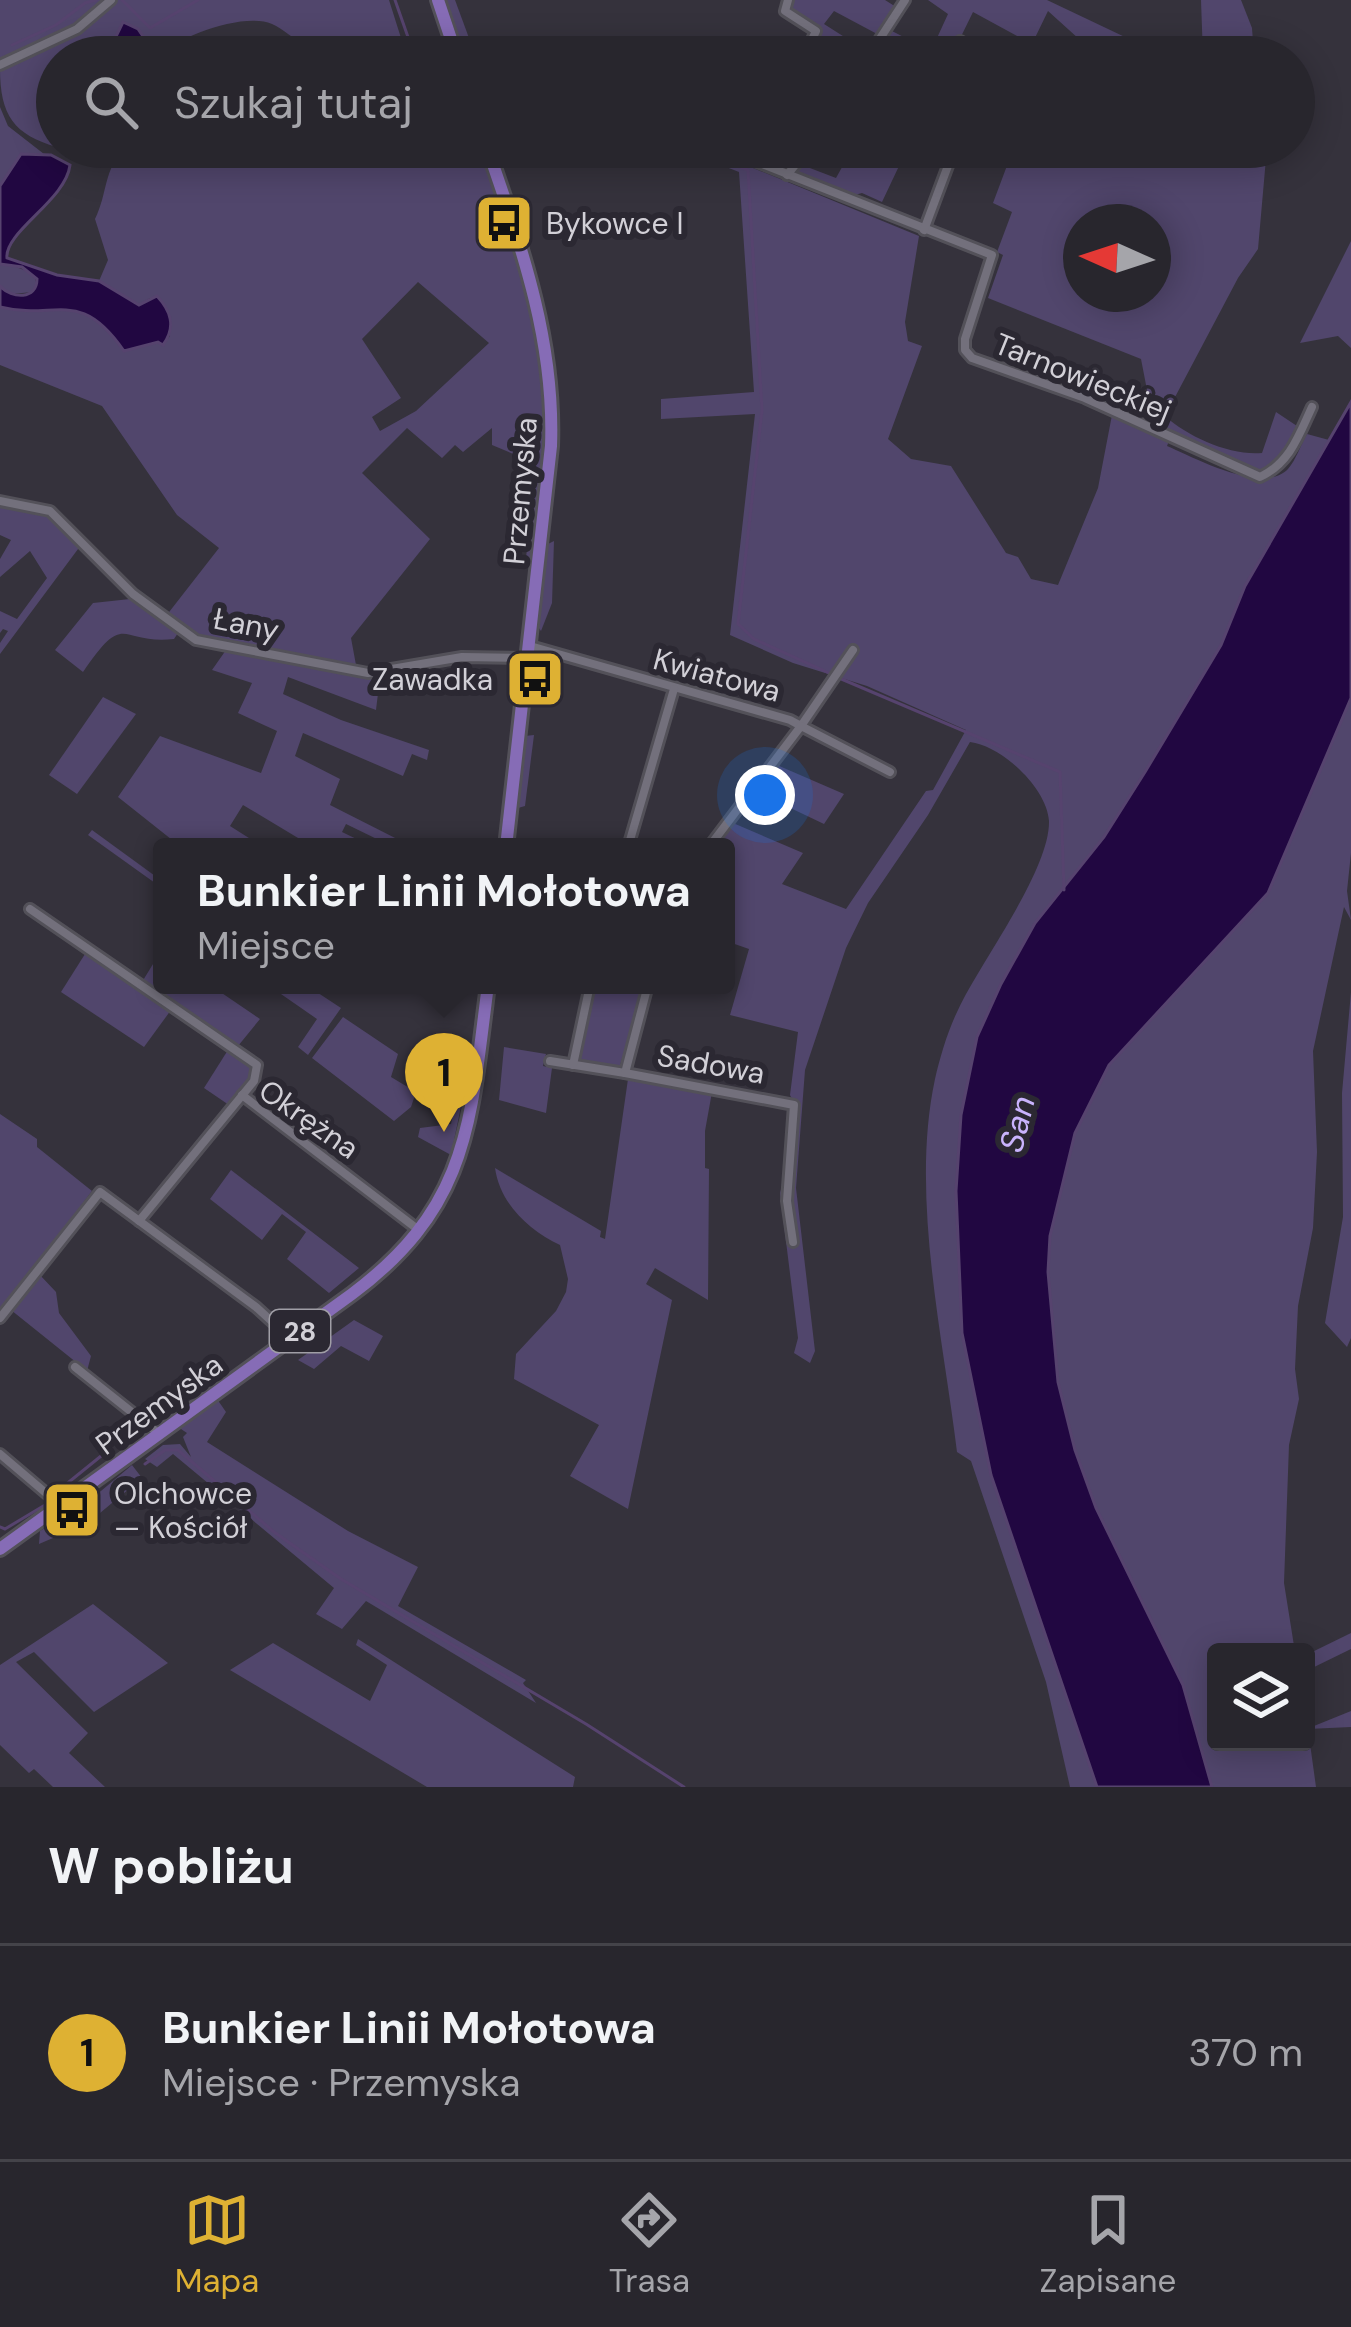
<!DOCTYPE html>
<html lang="pl">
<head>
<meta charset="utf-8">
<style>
  :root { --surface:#28262d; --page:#302e35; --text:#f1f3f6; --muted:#a5a5aa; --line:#444349; --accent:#deb133 }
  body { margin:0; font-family:"DM Sans",sans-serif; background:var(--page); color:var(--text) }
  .controls { position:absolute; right:36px; bottom:36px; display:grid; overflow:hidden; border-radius:12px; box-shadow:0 6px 30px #0003 }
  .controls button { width:108px; height:108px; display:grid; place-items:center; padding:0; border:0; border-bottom:3px solid var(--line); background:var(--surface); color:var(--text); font:60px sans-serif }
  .compass { position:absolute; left:1063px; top:204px; width:108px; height:108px; border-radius:50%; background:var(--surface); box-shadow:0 6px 30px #0003; rotate:273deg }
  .you { position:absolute; left:765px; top:795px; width:42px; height:42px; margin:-30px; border:9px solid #fff; border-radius:50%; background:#1a73e8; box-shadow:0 0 0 18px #1a73e833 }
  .badge { display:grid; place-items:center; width:78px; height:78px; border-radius:50%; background:var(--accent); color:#111; font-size:39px; font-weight:700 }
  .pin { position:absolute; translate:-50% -99px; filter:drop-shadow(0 3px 6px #0008) }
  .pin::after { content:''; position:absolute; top:63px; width:42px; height:36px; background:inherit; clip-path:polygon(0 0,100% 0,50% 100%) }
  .popup { position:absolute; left:153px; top:838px; width:582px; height:156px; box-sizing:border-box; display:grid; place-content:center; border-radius:12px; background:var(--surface); filter:drop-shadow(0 3px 9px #0005); font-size:39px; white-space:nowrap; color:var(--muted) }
  .popup b { font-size:45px; color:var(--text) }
  .popup::after { content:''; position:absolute; left:50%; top:100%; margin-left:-24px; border:24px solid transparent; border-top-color:var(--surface) }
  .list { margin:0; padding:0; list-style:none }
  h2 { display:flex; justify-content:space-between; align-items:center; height:156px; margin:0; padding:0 48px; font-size:51px }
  h2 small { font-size:39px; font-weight:400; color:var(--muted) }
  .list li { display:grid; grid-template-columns:78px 1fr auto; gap:36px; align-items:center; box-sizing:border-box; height:216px; padding:0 48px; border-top:3px solid var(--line) }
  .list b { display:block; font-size:45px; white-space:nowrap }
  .list p { margin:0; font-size:39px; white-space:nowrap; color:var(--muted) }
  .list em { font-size:39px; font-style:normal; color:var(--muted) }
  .icon { flex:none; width:66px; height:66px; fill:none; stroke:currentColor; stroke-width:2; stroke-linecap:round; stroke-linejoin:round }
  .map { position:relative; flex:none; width:1351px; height:1787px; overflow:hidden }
  .search { position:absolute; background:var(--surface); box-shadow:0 6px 30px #0003; left:36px; right:36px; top:36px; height:132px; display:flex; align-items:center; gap:30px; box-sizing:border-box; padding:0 42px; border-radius:66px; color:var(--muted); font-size:45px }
  .sheet { height:372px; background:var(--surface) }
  nav { display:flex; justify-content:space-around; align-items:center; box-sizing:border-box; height:168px; border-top:3px solid var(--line); background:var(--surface); font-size:33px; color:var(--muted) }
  nav a { display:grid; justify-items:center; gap:6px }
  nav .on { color:var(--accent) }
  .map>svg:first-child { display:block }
</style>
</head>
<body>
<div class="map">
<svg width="1351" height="1787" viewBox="0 0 1351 1787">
  <rect width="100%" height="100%" fill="#35323c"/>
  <!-- green -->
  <g fill="#51466c" fill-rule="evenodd">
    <polygon points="0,0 106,0 73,28 0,61"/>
    <path d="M116,0H389L407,57H291L304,45C294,39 283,29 272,24C244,12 178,36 157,57H133L149,45L138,29L121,24L106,57H57V147C14,135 0,115 0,69L78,33Z"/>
    <polygon points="444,0 455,0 476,57 463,57"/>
    <polygon points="792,0 885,0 896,7 879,35 834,11 824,24 868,52 864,57 807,57 822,28 788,7"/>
    <polygon points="928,0 1047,0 1167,57 1072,57 1079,39 1048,11 1032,44 973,12 951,57 873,57 890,30 931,51 948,14"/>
    <polygon points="1201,0 1241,0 1252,28 1254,57 1203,57"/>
    <polygon points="0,107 8,126 44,154 21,154 0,186"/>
    <path d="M126,147H481L506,229L531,295L545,392L546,441L534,558L529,561L526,558L535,473L518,456L492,445V428L463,452L455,445L442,458L407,428L362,473L430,539L351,638L356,665L214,641L192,633L166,616L219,548L177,515L102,406L0,365V307C58,320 77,286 124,351L158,342L164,344L170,336L161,302L150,298L139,305L99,281L108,260L95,219C108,193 103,169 126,147ZM418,282L489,343L416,411L380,431L372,417L401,398L362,339Z"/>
    <path d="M675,147H702L919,236L905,322L908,341L922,346L888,439L911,459L951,466L1006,553L1018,557L1031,579L1058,585L1098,488L1112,415L1169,441L1167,446C1195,458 1263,495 1288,469C1296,460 1301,444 1307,434L1329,440L1245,586L1221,645L1145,772L1104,837L1035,923L1001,984L977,1037L961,1115L956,1191L962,1334L991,1475L1097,1787H1070L1046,1682L971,1461L957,1452C943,1336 910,1195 935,1079C940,1057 948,1030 958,1010C979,964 1050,871 1049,821C1047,788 1002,746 970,742L928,815L868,903L846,948L805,1070L796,1188L815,1351L810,1363L794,1353L798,1338L780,1193L783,1182L791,1184L798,1111L790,1095L798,1032L730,1015L749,949L726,941V847H714L733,823L803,853L782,884L846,909L926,791L933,790L966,730L867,686L793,663L730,635L755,414L661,419V399L754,392L739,172Z"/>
    <polygon points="846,147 908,147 882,202 862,193 851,196 795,176 802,165 836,178 851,151"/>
    <path d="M1014,147H1267L1258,249L1238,278L1165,416C1188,437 1231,456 1262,453L1276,412L1297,426L1279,460L1264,470L1248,468L1124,413L1122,409L1140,410L1147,390L1141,359L988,298L1003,255L997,252L1012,212L993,203ZM1081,222H1153V294H1081Z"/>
    <polygon points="1351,241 1351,348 1338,336 1300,343"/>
    <polygon points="6,263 34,274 37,287 33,292 11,294 0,286 0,264"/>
    <path d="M0,506C37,505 55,520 81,545L0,654V643L8,631L3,629L0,633V611L17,619L47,578L30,551L0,577V559L11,540L0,535Z"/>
    <polygon points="554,541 552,603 541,631 537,625 546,545"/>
    <path d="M130,599L178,633L174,639C118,645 127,608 83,672L55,650L93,603Z"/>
    <polygon points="226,650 380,677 376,710 288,677 283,694 341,720 429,750 427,760 412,754 403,776 303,733 295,756 340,779 330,805 403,842 404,847 384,847 385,843 346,824 342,832 373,847 313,847 243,805 230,826 263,847 181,847 118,797 160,736 261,773 277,731 238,713 252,683 212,670"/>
    <polygon points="103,697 136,714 77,794 49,775"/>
    <polygon points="1351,698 1351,853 1347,891 1351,920 1344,907 1313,1051 1317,1152 1313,1228 1298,1306 1295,1369 1299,1399 1289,1445 1284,1583 1295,1652 1216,1652 1216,1742 1306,1742 1306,1720 1309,1728 1351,1711 1351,1727 1308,1729 1316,1787 1212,1787 1183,1685 1096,1508 1075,1450 1058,1382 1048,1272 1050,1235 1075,1133 1110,1065 1268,893"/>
    <polygon points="534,735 525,806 518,808 525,736"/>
    <polygon points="777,765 844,794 824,824 757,792"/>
    <polygon points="92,830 162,881 162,888 88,835"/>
    <polygon points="161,951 162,985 210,985 260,1019 238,1046 142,982"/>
    <polygon points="85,954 171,1010 144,1047 61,992"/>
    <polygon points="268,985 306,985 341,1008 308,1055 298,1047 317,1019"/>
    <polygon points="594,985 644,985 619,1069 576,1061"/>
    <polygon points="1351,992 1351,1338 1347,1347 1325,1323 1343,1217 1342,1093"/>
    <polygon points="343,1017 398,1054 391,1077 416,1092 411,1107 394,1121 312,1058"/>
    <polygon points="504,1047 546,1054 543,1066 552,1068 546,1113 499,1100"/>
    <polygon points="228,1050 254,1069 253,1076 229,1105 204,1088"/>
    <path d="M628,1079L712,1092L705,1131V1168L709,1169L708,1300L655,1268L646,1284L672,1300L628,1509L570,1476L599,1425L514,1379L516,1354L556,1311L566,1292L568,1279L560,1245C529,1230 500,1204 495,1168L601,1231L600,1237L605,1239Z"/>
    <polygon points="461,1080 466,1082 451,1155 418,1137 420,1128 451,1124"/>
    <polygon points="0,1114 37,1139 37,1147 92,1191 0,1313"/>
    <polygon points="231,1170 359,1268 329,1293 287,1259 306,1232 282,1214 262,1240 210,1199"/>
    <polygon points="39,1274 56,1292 59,1313 91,1356 87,1371 11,1310"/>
    <polygon points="354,1320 383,1336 369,1361 341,1346 314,1369 298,1360"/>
    <polygon points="217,1399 226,1412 207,1442 348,1531 418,1567 398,1606 526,1680 523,1683 536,1703 366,1601 342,1629 316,1614 334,1588 173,1454 157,1467 145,1459 163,1445 180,1444 191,1457 183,1437 187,1433 178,1427"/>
    <polygon points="132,1465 142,1478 88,1523 39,1544 40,1531 89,1501"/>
    <polygon points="93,1604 168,1663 94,1712 34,1652 16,1662 88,1733 69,1753 105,1787 53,1787 34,1769 29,1773 0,1745 0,1665"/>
    <polygon points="1351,1633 1351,1649 1306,1671 1306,1655"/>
    <polygon points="358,1639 575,1777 573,1787 427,1787 230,1670 273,1643 370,1701 387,1665 356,1645"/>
  </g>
  <!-- water -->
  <g fill="#210741" stroke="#56436e" stroke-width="3">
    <polygon points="123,22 138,29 149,45 133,57 106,57"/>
    <path d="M21,154L51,155L70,165C66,200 4,232 7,258L57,275L99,281L139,305L157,296C170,310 177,326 163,345L158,342L124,351C79,286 56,321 0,307V286C12,299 37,300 37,279L22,267L0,264V186Z"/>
    <polygon points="1351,402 1351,698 1268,893 1109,1065 1075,1133 1050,1236 1048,1272 1058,1382 1075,1450 1096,1508 1183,1685 1212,1787 1097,1787 991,1475 962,1333 956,1191 961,1115 977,1037 1001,984 1035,923 1104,837 1145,772 1221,645 1245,586"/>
  </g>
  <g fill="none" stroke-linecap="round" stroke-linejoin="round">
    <!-- stream -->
    <g stroke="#56436e" stroke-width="3">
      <polyline points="122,0 150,28 198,0"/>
      <polyline points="395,0 415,57"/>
      <polyline points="12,45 56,25 85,3 96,0"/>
      <polyline points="478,147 479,151"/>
      <polyline points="689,147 748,170 762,410 738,624 754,639 829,673"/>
      <polyline points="499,154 507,155 518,147"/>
      <polyline points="839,678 1060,772 1064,890"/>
      <polyline points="145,1464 165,1450 178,1450 274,1532 341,1579 586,1724 684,1787"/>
      <polyline points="59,1490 106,1452"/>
      <polyline points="0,1527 5,1529 50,1502"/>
    </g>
    <defs>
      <g id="minor">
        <polyline points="788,0 785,11 816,31 804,57"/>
        <polyline points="960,41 989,57"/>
        <polyline points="868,57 905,0"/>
        <polyline points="0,65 77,29 111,0"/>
        <path d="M719,147L992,255L965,339V350L972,358L1085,398L1260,477C1290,463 1299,435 1312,407"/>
        <polyline points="787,175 810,147"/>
        <polyline points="924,230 955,147"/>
        <polyline points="0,501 50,511 133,594 196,640 368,673 462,657 529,658"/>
        <polyline points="530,646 790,720 801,726 853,650"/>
        <polyline points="628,847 674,689"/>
        <polyline points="709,847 801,726 890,772"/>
        <polyline points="30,909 257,1065 254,1081 139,1221"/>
        <polyline points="550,1061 625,1073 648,985"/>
        <polyline points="573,1065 590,985"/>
        <polyline points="625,1073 794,1105 787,1201 793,1242"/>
        <polyline points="242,1095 420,1231"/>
        <polyline points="0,1318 100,1192 256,1307 290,1338"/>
        <polyline points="75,1367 158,1433"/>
        <polyline points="0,1454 60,1505"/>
      </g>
      <g id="primary">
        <polyline points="438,0 457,57"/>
        <path d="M487,147C521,246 555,340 551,446L506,847"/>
        <path d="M0,1549L352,1294C471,1205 470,1121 488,985"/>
      </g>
    </defs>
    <!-- minor casing -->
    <use href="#minor" stroke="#535159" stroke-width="14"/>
    <!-- primary casing -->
    <use href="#primary" stroke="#535159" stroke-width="18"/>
    <!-- minor -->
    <use href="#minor" stroke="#73707c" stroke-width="8"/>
    <!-- primary -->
    <use href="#primary" stroke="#866cb6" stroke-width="12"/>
  </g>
  <!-- icons -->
  <defs>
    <symbol id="bus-square" viewBox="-11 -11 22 22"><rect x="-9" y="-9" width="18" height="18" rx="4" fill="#deb133" stroke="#2b2832"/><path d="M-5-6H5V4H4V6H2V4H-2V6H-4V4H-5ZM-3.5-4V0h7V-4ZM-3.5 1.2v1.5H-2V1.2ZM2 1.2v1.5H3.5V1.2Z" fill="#111"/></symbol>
  </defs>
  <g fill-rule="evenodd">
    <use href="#bus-square" x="471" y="190" width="66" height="66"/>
    <use href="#bus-square" x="502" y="646" width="66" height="66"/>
    <use href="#bus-square" x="39" y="1477" width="66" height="66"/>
  </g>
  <g text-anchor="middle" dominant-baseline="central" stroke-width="12" stroke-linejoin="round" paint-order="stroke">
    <!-- shield labels -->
    <rect fill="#2b2832" stroke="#a09ea6" stroke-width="3" x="270" y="1310" width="60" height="42" rx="9"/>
    <g font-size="27" font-weight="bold" fill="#d2d0d7">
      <text x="300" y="1331">28</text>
    </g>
    <!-- poi labels -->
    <g font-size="30" fill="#d2d0d7" stroke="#2b2832" text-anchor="start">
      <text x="546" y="223">Bykowce I</text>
      <text x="493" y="679" text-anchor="end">Zawadka</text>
      <text x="114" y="1493">Olchowce<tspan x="114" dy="34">— Kościół</tspan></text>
    </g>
    <!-- street labels -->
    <g font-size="30" fill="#d2d0d7" stroke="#2b2832">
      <text transform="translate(1083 377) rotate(22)">Tarnowieckiej</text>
      <text transform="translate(520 491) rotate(-85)">Przemyska</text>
      <text transform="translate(246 624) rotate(11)">Łany</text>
      <text transform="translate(717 675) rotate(15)">Kwiatowa</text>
      <text transform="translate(711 1064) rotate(10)">Sadowa</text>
      <text transform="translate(309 1119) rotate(35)">Okrężna</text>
      <text transform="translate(159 1404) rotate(-36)">Przemyska</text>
    </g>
    <!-- water labels -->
    <g font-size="33" font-style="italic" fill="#c9b3fd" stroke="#2b2832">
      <text transform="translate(1017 1124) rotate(-76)">San</text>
    </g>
  </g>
</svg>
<div class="controls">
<button><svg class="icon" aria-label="layers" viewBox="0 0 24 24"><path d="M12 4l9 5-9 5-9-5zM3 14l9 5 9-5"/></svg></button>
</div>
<svg class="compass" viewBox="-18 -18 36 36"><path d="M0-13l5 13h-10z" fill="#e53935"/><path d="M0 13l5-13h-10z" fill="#a5a5aa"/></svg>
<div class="you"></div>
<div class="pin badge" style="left:444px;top:1132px">1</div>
<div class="popup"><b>Bunkier Linii Mołotowa</b>Miejsce</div>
<div class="search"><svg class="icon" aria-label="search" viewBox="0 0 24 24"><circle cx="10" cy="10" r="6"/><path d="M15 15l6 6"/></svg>Szukaj tutaj</div>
</div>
<section class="sheet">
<h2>W pobliżu<small></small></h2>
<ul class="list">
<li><span class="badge">1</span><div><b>Bunkier Linii Mołotowa</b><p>Miejsce · Przemyska</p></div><em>370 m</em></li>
</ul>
</section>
<nav>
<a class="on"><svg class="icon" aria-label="map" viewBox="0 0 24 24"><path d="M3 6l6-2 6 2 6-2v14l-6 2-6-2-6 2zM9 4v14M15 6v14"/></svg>Mapa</a>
<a><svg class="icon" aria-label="directions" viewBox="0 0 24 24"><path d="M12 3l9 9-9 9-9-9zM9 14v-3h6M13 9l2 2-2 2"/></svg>Trasa</a>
<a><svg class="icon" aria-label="saved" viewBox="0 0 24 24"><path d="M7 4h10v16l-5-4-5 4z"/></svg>Zapisane</a>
</nav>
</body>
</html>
